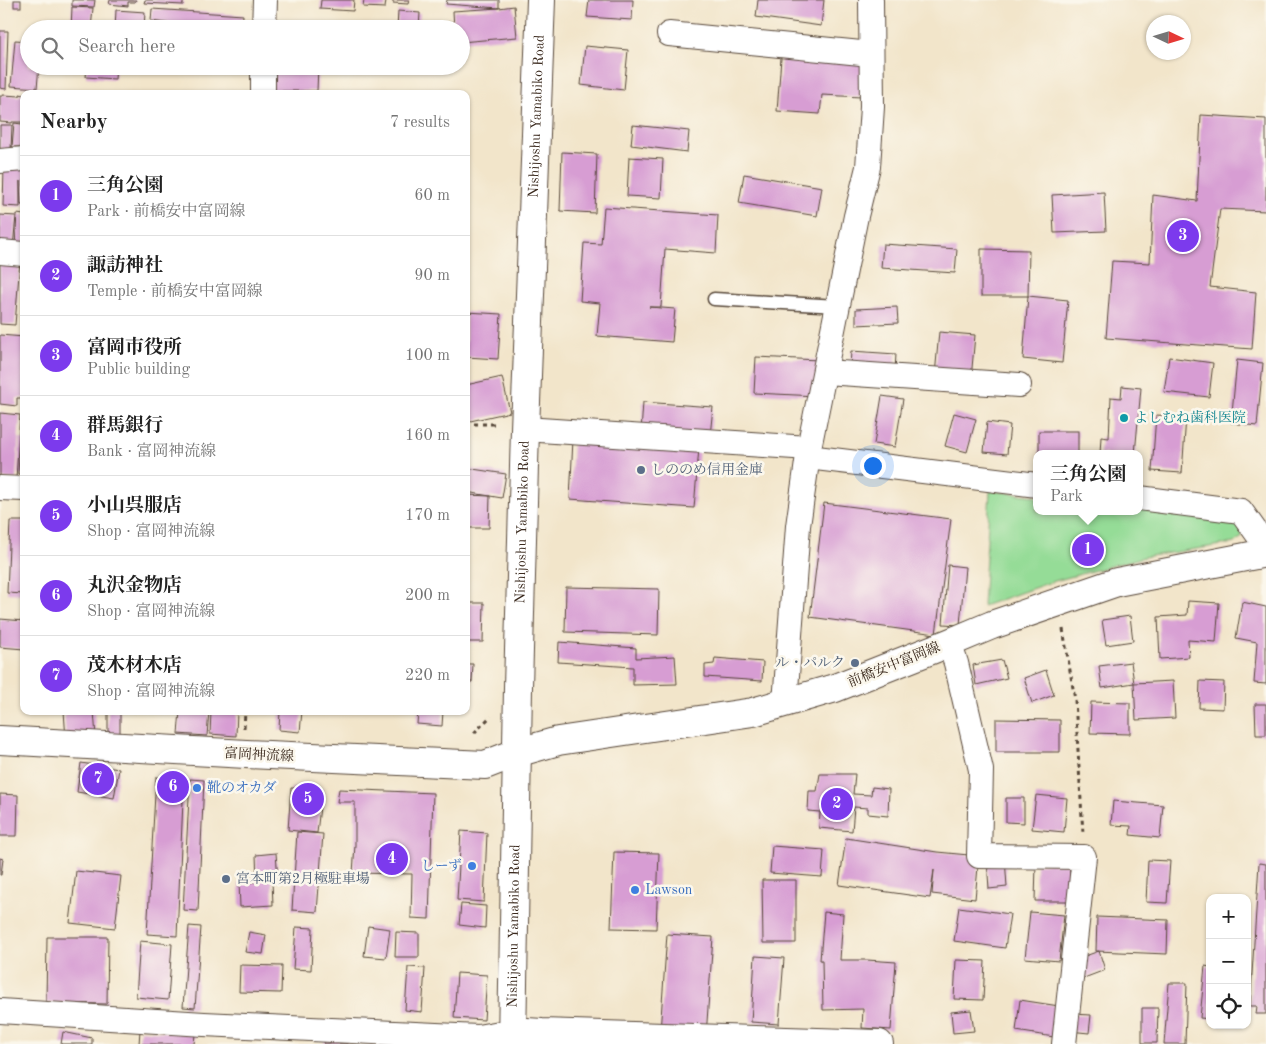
<!DOCTYPE html>
<html lang="en">
<head>
<meta charset="utf-8">
<style>
  :root { --surface:#fff; --page:#f2f2f2; --text:#222; --muted:#767676; --line:#e0e0e0; --accent:#7c3aed }
  body { margin:0; font-family:"Old Standard TT","Noto Serif JP",serif; background:var(--page); color:var(--text) }
  .controls { position:absolute; right:15px; bottom:15px; display:grid; overflow:hidden; border-radius:10px; box-shadow:0 1px 4px #0004 }
  .controls button { width:45px; height:45px; display:grid; place-items:center; padding:0; border:0; border-bottom:1px solid var(--line); background:var(--surface); color:var(--text); font:25px sans-serif }
  .compass { position:absolute; left:1146px; top:15px; width:45px; height:45px; border-radius:50%; background:var(--surface); box-shadow:0 1px 4px #0004; rotate:94deg }
  .you { position:absolute; left:872px; top:465px; width:18px; height:18px; margin:-12px; border:4px solid #fff; border-radius:50%; background:#1a73e8; box-shadow:0 0 0 8px #1a73e833 }
  .badge { display:grid; place-items:center; width:32px; height:32px; border-radius:50%; background:var(--accent); color:#fff; font-size:16px; font-weight:700 }
  .pin { position:absolute; translate:-50% -50%; border:2px solid #fff; box-shadow:0 1px 5px #0006 }
  .popup { position:absolute; left:1033px; top:450px; width:110px; height:65px; box-sizing:border-box; display:grid; place-content:center; border-radius:10px; background:var(--surface); filter:drop-shadow(0 1px 4px #0005); font-size:16px; white-space:nowrap; color:var(--muted) }
  .popup b { font-size:19px; color:var(--text) }
  .popup::after { content:''; position:absolute; left:50%; top:100%; margin-left:-10px; border:10px solid transparent; border-top-color:var(--surface) }
  .list { margin:0; padding:0; list-style:none }
  h2 { display:flex; justify-content:space-between; align-items:center; height:65px; margin:0; padding:0 20px; font-size:21px }
  h2 small { font-size:16px; font-weight:400; color:var(--muted) }
  .list li { display:grid; grid-template-columns:32px 1fr auto; gap:15px; align-items:center; box-sizing:border-box; height:80px; padding:0 20px; border-top:1px solid var(--line) }
  .list b { display:block; font-size:19px; white-space:nowrap }
  .list p { margin:0; font-size:16px; white-space:nowrap; color:var(--muted) }
  .list em { font-size:16px; font-style:normal; color:var(--muted) }
  .icon { flex:none; width:28px; height:28px; fill:none; stroke:currentColor; stroke-width:2; stroke-linecap:round; stroke-linejoin:round }
  .map { position:relative; flex:none; width:1266px; height:1044px; overflow:hidden }
  .search { position:absolute; background:var(--surface); box-shadow:0 1px 4px #0004; left:20px; top:20px; width:450px; height:55px; display:flex; align-items:center; gap:12px; box-sizing:border-box; padding:0 18px; border-radius:28px; color:var(--muted); font-size:19px }
  .panel { position:absolute; background:var(--surface); box-shadow:0 1px 4px #0004; left:20px; top:90px; width:450px; height:625px; border-radius:10px }
  .map>svg:first-child { display:block }
</style>
</head>
<body>
<div class="map">
<svg width="1266" height="1044" viewBox="0 0 1266 1044">
  <rect width="100%" height="100%" fill="#fbf7ec"/>
  <filter id="ink" filterUnits="userSpaceOnUse"><feTurbulence type="fractalNoise" baseFrequency=".02" numOctaves="2"/><feDisplacementMap in="SourceGraphic" scale="10" xChannelSelector="R" yChannelSelector="G"/><feConvolveMatrix kernelMatrix="1 2 1 2 8 2 1 2 1" color-interpolation-filters="sRGB"/></filter>
  <filter id="wash" filterUnits="userSpaceOnUse"><feTurbulence type="fractalNoise" baseFrequency=".0096" numOctaves="4" result="noise"/><feDisplacementMap in="SourceGraphic" scale="20" xChannelSelector="R" yChannelSelector="G"/><feGaussianBlur stdDeviation="1.12" result="paint"/><feColorMatrix in="noise" values="0 0 0 0 0 0 0 0 0 0 0 0 0 0 0 0 0 1.4 0 .05"/><feComposite in="paint" operator="in"/></filter>
  <g filter="url(#wash)">
    <rect width="100%" height="100%" fill="#f2e5ca"/>
    <!-- green -->
    <polygon fill="#95dc97" stroke="#68835a" points="990,491 1037,496 1037,511 1139,511 1139,506 1229,516 1241,524 1242,537 1235,543 1144,557 1051,582 983,606"/>
    <g id="blocks">
      <!-- building -->
      <g fill="#d79dd3">
        <rect x="14" y="0" width="7" height="7"/>
        <polygon points="72,0 95,0 94,7 72,6"/>
        <polygon points="110,0 136,0 135,2 128,2 128,6 109,4"/>
        <polygon points="145,0 183,0 183,5 144,3"/>
        <polygon points="321,0 354,0 353,11 320,9"/>
        <polygon points="364,0 386,0 385,8 363,7"/>
        <polygon points="393,0 409,0 408,4 393,3"/>
        <polygon points="447,0 499,0 499,8 514,6 517,37 461,42 461,29 454,29 453,11 499,8 446,4"/>
        <polygon points="589,0 633,0 632,20 587,17"/>
        <polygon points="758,0 824,0 821,26 756,17"/>
        <polygon points="72,7 93,8 91,29 71,29"/>
        <polygon points="152,9 243,15 242,29 171,29 172,24 151,21"/>
        <polygon points="116,10 145,12 144,29 115,29"/>
        <polygon points="398,11 420,13 419,29 397,29"/>
        <polygon points="0,31 8,31 6,89 0,88"/>
        <polygon points="15,40 29,41 29,66 39,66 37,88 11,86"/>
        <polygon points="864,43 861,97 822,95 820,114 777,111 782,45"/>
        <polygon points="585,46 628,50 624,90 581,85"/>
        <polygon points="87,66 116,66 115,79 86,77"/>
        <polygon points="266,66 318,66 317,91 266,91"/>
        <polygon points="20,94 24,95 24,147 12,147 14,123 22,124 22,122 12,122 12,123 0,122 0,96 3,96 3,95 20,96"/>
        <polygon points="1201,115 1266,119 1266,211 1220,209 1210,287 1256,292 1252,349 1106,338 1112,261 1150,263 1153,195 1197,201"/>
        <polygon points="0,125 12,125 11,149 0,149"/>
        <polygon points="633,125 689,131 687,152 631,145"/>
        <polygon points="562,152 597,154 595,213 560,211"/>
        <polygon points="629,157 663,159 661,198 627,196"/>
        <polygon points="24,166 24,205 21,205 20,181 20,207 3,206 4,168"/>
        <polygon points="744,174 822,187 817,216 739,203"/>
        <polygon points="1104,192 1106,231 1054,233 1052,195"/>
        <polygon points="604,207 718,215 716,253 665,249 661,307 649,307 675,309 672,342 597,336 600,303 580,301 584,243 601,244"/>
        <polygon points="17,214 24,215 24,246 15,246"/>
        <polygon points="0,215 16,216 13,247 0,246"/>
        <polygon points="883,244 957,249 955,273 881,268"/>
        <polygon points="981,249 1029,250 1028,296 981,296"/>
        <polygon points="20,261 15,325 0,324 0,264"/>
        <polygon points="1028,296 1068,300 1062,363 1023,359"/>
        <polygon points="897,307 898,323 856,325 856,309"/>
        <polygon points="466,312 501,314 498,359 466,357"/>
        <polygon points="939,332 975,335 971,379 935,375"/>
        <polygon points="0,335 24,337 23,377 24,377 24,398 17,398 17,406 0,404"/>
        <polygon points="851,351 896,354 895,371 850,368"/>
        <polygon points="756,357 819,360 817,396 754,393"/>
        <polygon points="1169,357 1213,363 1209,397 1164,392"/>
        <polygon points="1237,360 1263,363 1257,426 1231,423"/>
        <polygon points="502,377 510,412 466,422 466,385"/>
        <polygon points="1122,386 1141,388 1135,454 1100,454 1101,437 1109,438 1111,397 1121,398"/>
        <polygon points="882,396 903,399 895,447 874,444"/>
        <polygon points="643,402 713,407 710,436 641,432"/>
        <polygon points="0,413 20,415 16,479 0,478"/>
        <polygon points="954,413 976,419 967,452 945,446"/>
        <polygon points="1156,415 1186,417 1182,473 1152,471"/>
        <polygon points="987,422 1010,425 1007,454 984,452"/>
        <rect x="1039" y="431" width="39" height="23"/>
        <polygon points="20,439 24,439 24,474 18,474"/>
        <polygon points="573,439 699,448 694,508 570,499"/>
        <polygon points="466,468 506,474 502,498 466,492"/>
        <polygon points="466,495 490,496 489,528 466,528"/>
        <polygon points="824,503 951,519 936,634 810,617"/>
        <polygon points="10,521 24,521 24,594 7,593"/>
        <polygon points="948,565 965,567 960,625 943,624"/>
        <polygon points="566,587 659,589 658,635 565,632"/>
        <polygon points="1188,601 1219,603 1216,642 1188,640 1189,657 1160,659 1158,617 1187,615"/>
        <polygon points="1242,602 1266,607 1266,684 1254,683 1257,642 1236,638"/>
        <polygon points="466,603 484,603 483,642 466,642"/>
        <polygon points="1130,616 1133,641 1106,645 1102,620"/>
        <polygon points="0,619 24,621 24,649 0,647"/>
        <polygon points="559,642 636,648 636,658 675,656 677,684 633,685 633,667 558,662"/>
        <polygon points="715,658 763,662 762,681 705,677 705,665 714,664"/>
        <polygon points="1002,660 1007,678 976,685 973,665"/>
        <polygon points="1131,662 1134,683 1102,688 1099,666"/>
        <polygon points="466,664 473,664 472,682 466,682"/>
        <polygon points="1046,670 1054,695 1032,703 1024,678"/>
        <polygon points="1173,681 1175,718 1136,720 1134,683"/>
        <polygon points="1200,681 1224,682 1223,709 1199,708"/>
        <polygon points="1091,702 1130,703 1130,734 1090,733"/>
        <polygon points="1255,704 1266,704 1266,735 1256,735"/>
        <polygon points="64,711 94,711 96,737 66,739"/>
        <rect x="108" y="711" width="12" height="26"/>
        <polygon points="180,711 209,711 207,736 178,734"/>
        <polygon points="211,711 237,711 236,736 210,734"/>
        <polygon points="280,711 302,711 300,732 279,730"/>
        <polygon points="418,711 443,711 442,726 417,724"/>
        <polygon points="996,719 1060,720 1060,752 996,752"/>
        <polygon points="81,763 119,769 114,798 77,792"/>
        <polygon points="820,774 855,774 853,794 871,795 872,787 889,789 888,816 868,814 868,808 854,807 852,831 819,828 820,812 808,811 809,791 817,791"/>
        <polygon points="156,777 184,778 177,936 147,934"/>
        <polygon points="190,779 204,780 198,911 183,910"/>
        <polygon points="291,788 322,789 317,833 288,830"/>
        <polygon points="339,789 433,793 429,919 411,918 412,874 353,873 355,845 355,802 337,802"/>
        <polygon points="0,794 18,795 17,836 0,836"/>
        <polygon points="1036,795 1067,798 1064,832 1032,829"/>
        <polygon points="1006,798 1024,798 1024,823 1006,822"/>
        <polygon points="1113,801 1163,805 1160,838 1130,835 1131,826 1111,825"/>
        <polygon points="461,831 487,833 484,902 457,900"/>
        <polygon points="297,832 323,834 317,912 292,910"/>
        <polygon points="846,838 937,852 979,856 975,899 932,894 934,870 930,898 839,885"/>
        <polygon points="772,846 824,850 822,877 770,873"/>
        <polygon points="614,852 659,853 656,929 611,928"/>
        <polygon points="276,853 278,880 272,881 273,905 240,907 239,882 257,882 256,855"/>
        <polygon points="0,858 3,859 1,875 0,875"/>
        <polygon points="1005,858 1007,887 989,889 987,860"/>
        <polygon points="1148,860 1170,861 1167,903 1146,902"/>
        <polygon points="1259,863 1266,864 1266,1014 1256,1014 1257,1006 1250,1006"/>
        <polygon points="1036,864 1070,864 1069,901 1035,901"/>
        <polygon points="76,871 121,876 115,928 70,923"/>
        <polygon points="762,880 796,880 796,943 763,943"/>
        <polygon points="461,904 486,906 485,928 459,925"/>
        <polygon points="959,907 1010,914 1005,948 954,941"/>
        <polygon points="824,912 843,914 840,960 867,960 896,962 891,1030 862,1028 863,1009 823,1010 822,960 820,960"/>
        <polygon points="1030,912 1064,915 1059,961 1025,958"/>
        <polygon points="1097,917 1168,920 1167,954 1096,951"/>
        <polygon points="189,926 201,927 195,1008 183,1007"/>
        <polygon points="368,926 390,929 386,958 364,956"/>
        <polygon points="296,927 313,928 311,970 293,969"/>
        <polygon points="249,932 266,935 263,954 245,952"/>
        <polygon points="396,932 419,933 419,957 395,957"/>
        <polygon points="667,934 713,937 706,1036 660,1032"/>
        <polygon points="47,937 108,937 107,1004 46,1003"/>
        <polygon points="140,941 172,944 168,1000 136,997"/>
        <polygon points="1099,951 1105,970 1084,978 1077,959"/>
        <polygon points="755,956 784,958 779,1024 751,1022"/>
        <polygon points="956,960 985,961 983,1000 954,999"/>
        <polygon points="240,965 282,966 281,993 239,992"/>
        <polygon points="1205,966 1210,967 1210,1019 1200,1018"/>
        <polygon points="408,967 425,968 422,1012 405,1010"/>
        <polygon points="457,973 487,975 484,1020 454,1018"/>
        <polygon points="1169,983 1187,983 1185,1044 1164,1044"/>
        <polygon points="1020,1000 1059,1006 1054,1037 1016,1031"/>
        <polygon points="1142,1008 1158,1008 1157,1043 1142,1043"/>
        <polygon points="971,1010 974,1031 953,1033 951,1012"/>
        <polygon points="1070,1014 1091,1015 1089,1033 1069,1031"/>
        <polygon points="140,1030 195,1034 194,1044 139,1044"/>
        <polygon points="63,1032 92,1038 92,1044 61,1044"/>
        <polygon points="325,1038 347,1042 347,1044 324,1044"/>
      </g>
    </g>
  </g>
  <g filter="url(#ink)">
    <use href="#blocks" fill-opacity="0" stroke="#564638" stroke-width="1"/>
    <g fill="none" stroke-linecap="round" stroke-linejoin="round">
      <defs>
        <polyline id="lane" points="714,299 838,306"/>
        <g id="street">
          <polyline points="264,29 265,0"/>
          <polyline points="669,34 871,54"/>
          <polyline points="263,94 263,66"/>
          <polyline points="0,161 24,159"/>
          <polyline points="0,252 24,254"/>
          <polyline points="825,372 1019,385"/>
          <polyline points="525,429 809,448"/>
          <polyline points="808,457 1037,485"/>
          <polyline points="0,488 24,489"/>
          <polyline points="1139,498 1241,511 1266,546"/>
          <polyline points="949,643 956,663 981,770 979,856 1084,857 1064,1044"/>
          <polyline points="785,703 798,526 809,448 856,216 868,167 872,107 871,0"/>
          <polyline points="0,1011 204,1024 478,1037 511,1031"/>
        </g>
        <polyline id="secondary" points="511,1031 542,1033 879,1044"/>
        <polyline id="primary" points="0,740 246,754 485,765 516,753 558,741 753,712 835,688 949,643 992,625 1117,582 1266,553"/>
        <g id="highway">
          <path id="s1" d="M512,1044L518,687L525,429L541,0"/>
        </g>
      </defs>
      <!-- lane casing -->
      <use href="#lane" stroke="#564638" stroke-width="15"/>
      <!-- street casing -->
      <use href="#street" stroke="#564638" stroke-width="26"/>
      <!-- secondary casing -->
      <use href="#secondary" stroke="#564638" stroke-width="30"/>
      <!-- primary casing -->
      <use href="#primary" stroke="#564638" stroke-width="30"/>
      <!-- highway casing -->
      <use href="#highway" stroke="#564638" stroke-width="30"/>
      <!-- path -->
      <g stroke="#564638" stroke-width="3" stroke-dasharray="4 4" stroke-linecap="butt">
        <polyline points="466,424 498,424"/>
        <polyline points="1063,629 1075,700 1083,834"/>
        <polyline points="244,728 245,711"/>
        <polyline points="474,733 491,716"/>
      </g>
      <!-- lane -->
      <use href="#lane" stroke="#fff" stroke-width="12"/>
      <!-- street -->
      <use href="#street" stroke="#fff" stroke-width="24"/>
      <!-- secondary -->
      <use href="#secondary" stroke="#fff" stroke-width="28"/>
      <!-- primary -->
      <use href="#primary" stroke="#fff" stroke-width="28"/>
      <!-- highway -->
      <use href="#highway" stroke="#fff" stroke-width="28"/>
    </g>
  </g>
  <!-- markers -->
  <circle fill="#0f9aa8" stroke="#fbf7ec" stroke-width="2" cx="1124" cy="418" r="5"/>
  <g fill="#5c6f8a" stroke="#fbf7ec" stroke-width="2">
    <circle cx="641" cy="470" r="5"/>
    <circle cx="855" cy="663" r="5"/>
    <circle cx="226" cy="879" r="5"/>
  </g>
  <g fill="#3f7fe0" stroke="#fbf7ec" stroke-width="2">
    <circle cx="197" cy="788" r="5"/>
    <circle cx="472" cy="866" r="5"/>
    <circle cx="635" cy="890" r="5"/>
  </g>
  <g text-anchor="middle" dominant-baseline="central" stroke-width="5" stroke-linejoin="round" paint-order="stroke">
    <!-- street labels -->
    <g font-size="14" fill="#3b2a1e" stroke="#fbf7ec">
      <text stroke="none"><textPath href="#s1" startOffset="928">Nishijoshu Yamabiko Road</textPath></text>
      <text stroke="none"><textPath href="#s1" startOffset="522">Nishijoshu Yamabiko Road</textPath></text>
      <text transform="translate(894 665) rotate(-22)">前橋安中富岡線</text>
      <text transform="translate(259 755) rotate(3)">富岡神流線</text>
      <text stroke="none"><textPath href="#s1" startOffset="118">Nishijoshu Yamabiko Road</textPath></text>
    </g>
    <!-- culture labels -->
    <g font-size="14" fill="#0d838f" stroke="#fbf7ec" text-anchor="start">
      <text x="1134" y="418">よしむね歯科医院</text>
    </g>
    <!-- service labels -->
    <g font-size="14" fill="#4e5e75" stroke="#fbf7ec" text-anchor="start">
      <text x="651" y="470">しののめ信用金庫</text>
      <text x="845" y="663" text-anchor="end">ル・パルク</text>
      <text x="236" y="879">宮本町第2月極駐車場</text>
    </g>
    <!-- shop labels -->
    <g font-size="14" fill="#366cbe" stroke="#fbf7ec" text-anchor="start">
      <text x="207" y="788">靴のオカダ</text>
      <text x="462" y="866" text-anchor="end">しーず</text>
      <text x="645" y="890">Lawson</text>
    </g>
  </g>
</svg>
<div class="controls">
<button>+</button>
<button>−</button>
<button><svg class="icon" aria-label="locate" viewBox="0 0 24 24"><circle cx="12" cy="12" r="6"/><path d="M12 2v4M12 18v4M2 12h4M18 12h4"/></svg></button>
</div>
<svg class="compass" viewBox="-18 -18 36 36"><path d="M0-13l5 13h-10z" fill="#e53935"/><path d="M0 13l5-13h-10z" fill="#767676"/></svg>
<div class="you"></div>
<div class="pin badge" style="left:1088px;top:550px">1</div>
<div class="popup"><b>三角公園</b>Park</div>
<div class="pin badge" style="left:837px;top:804px">2</div>
<div class="pin badge" style="left:1183px;top:236px">3</div>
<div class="pin badge" style="left:392px;top:859px">4</div>
<div class="pin badge" style="left:308px;top:799px">5</div>
<div class="pin badge" style="left:173px;top:787px">6</div>
<div class="pin badge" style="left:98px;top:779px">7</div>
<div class="search"><svg class="icon" aria-label="search" viewBox="0 0 24 24"><circle cx="10" cy="10" r="6"/><path d="M15 15l6 6"/></svg>Search here</div>
<section class="panel">
<h2>Nearby<small>7 results</small></h2>
<ul class="list">
<li><span class="badge">1</span><div><b>三角公園</b><p>Park · 前橋安中富岡線</p></div><em>60 m</em></li>
<li><span class="badge">2</span><div><b>諏訪神社</b><p>Temple · 前橋安中富岡線</p></div><em>90 m</em></li>
<li><span class="badge">3</span><div><b>富岡市役所</b><p>Public building</p></div><em>100 m</em></li>
<li><span class="badge">4</span><div><b>群馬銀行</b><p>Bank · 富岡神流線</p></div><em>160 m</em></li>
<li><span class="badge">5</span><div><b>小山呉服店</b><p>Shop · 富岡神流線</p></div><em>170 m</em></li>
<li><span class="badge">6</span><div><b>丸沢金物店</b><p>Shop · 富岡神流線</p></div><em>200 m</em></li>
<li><span class="badge">7</span><div><b>茂木材木店</b><p>Shop · 富岡神流線</p></div><em>220 m</em></li>
</ul>
</section>
</div>
</body>
</html>
